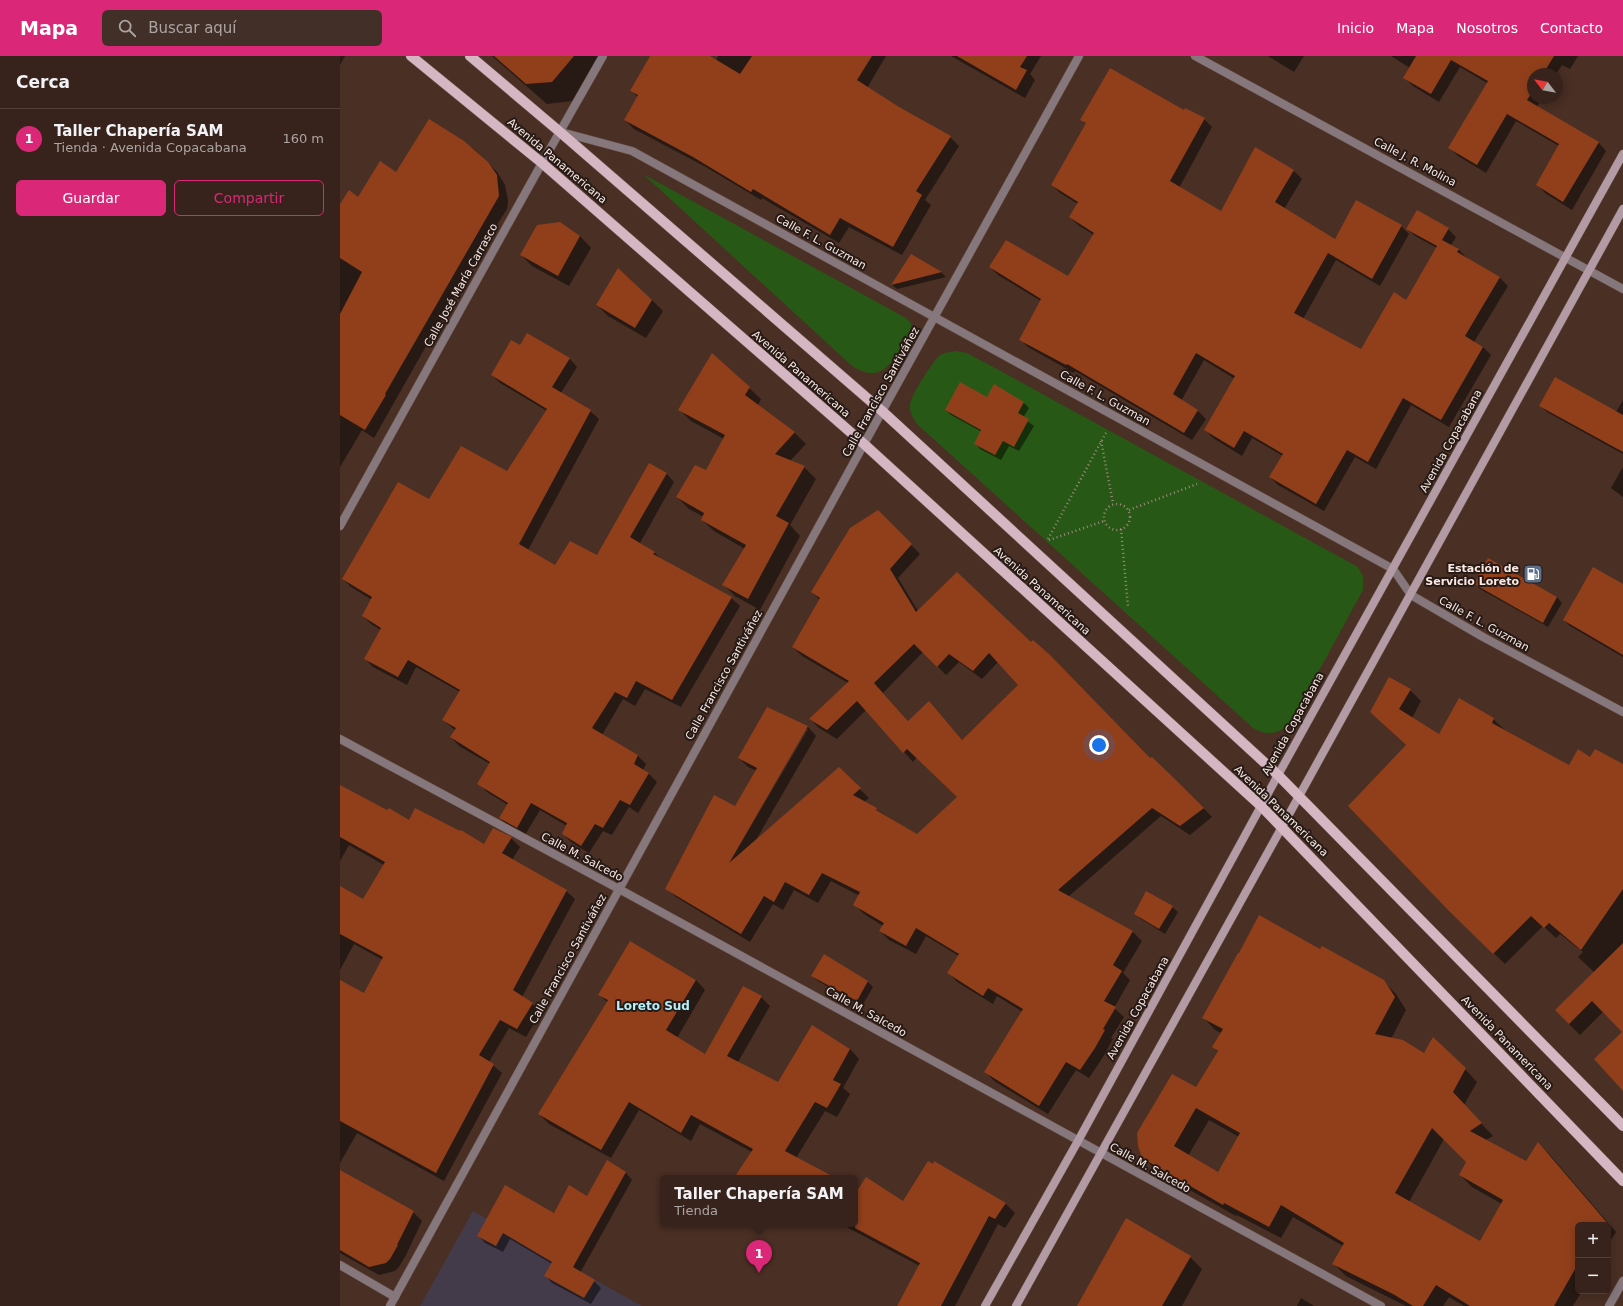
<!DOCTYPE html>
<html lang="es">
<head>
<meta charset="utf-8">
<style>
  :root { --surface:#37231b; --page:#422f28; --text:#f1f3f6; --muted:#aaa4a3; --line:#51403a; --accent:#db2777 }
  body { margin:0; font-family:"DejaVu Sans",sans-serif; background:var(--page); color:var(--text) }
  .controls { position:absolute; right:12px; bottom:12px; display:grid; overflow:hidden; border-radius:6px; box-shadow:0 2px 10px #0003 }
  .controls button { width:36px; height:36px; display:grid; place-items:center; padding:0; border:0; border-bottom:1px solid var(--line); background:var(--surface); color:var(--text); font:20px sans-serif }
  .compass { position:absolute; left:1187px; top:12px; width:36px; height:36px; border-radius:50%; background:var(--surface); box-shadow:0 2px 10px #0003; rotate:301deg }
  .you { position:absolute; left:759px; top:689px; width:14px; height:14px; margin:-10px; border:3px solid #fff; border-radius:50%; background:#1a73e8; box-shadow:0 0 0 6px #1a73e833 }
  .badge { display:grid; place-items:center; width:26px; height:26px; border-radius:50%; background:var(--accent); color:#fff; font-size:13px; font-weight:700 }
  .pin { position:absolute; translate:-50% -33px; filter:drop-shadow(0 1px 2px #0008) }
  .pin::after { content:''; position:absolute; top:21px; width:14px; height:12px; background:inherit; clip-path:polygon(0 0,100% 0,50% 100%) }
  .popup { position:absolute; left:320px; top:1119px; width:198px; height:52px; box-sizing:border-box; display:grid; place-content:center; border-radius:6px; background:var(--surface); filter:drop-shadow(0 1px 3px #0005); font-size:13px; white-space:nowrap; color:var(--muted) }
  .popup b { font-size:15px; color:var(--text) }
  .popup::after { content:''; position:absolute; left:50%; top:100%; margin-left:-8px; border:8px solid transparent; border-top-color:var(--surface) }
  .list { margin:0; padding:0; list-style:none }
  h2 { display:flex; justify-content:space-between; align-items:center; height:52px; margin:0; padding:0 16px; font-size:17px }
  h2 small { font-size:13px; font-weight:400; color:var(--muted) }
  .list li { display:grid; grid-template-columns:26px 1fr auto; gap:12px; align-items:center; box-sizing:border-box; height:60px; padding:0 16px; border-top:1px solid var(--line) }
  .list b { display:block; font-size:15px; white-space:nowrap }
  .list p { margin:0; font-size:13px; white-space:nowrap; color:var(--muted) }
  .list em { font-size:13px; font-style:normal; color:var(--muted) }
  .actions { display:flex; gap:8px; padding:12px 16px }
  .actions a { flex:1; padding:9px 0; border:1px solid var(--accent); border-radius:6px; text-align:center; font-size:14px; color:var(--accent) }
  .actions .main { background:var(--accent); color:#fff }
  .icon { flex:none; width:22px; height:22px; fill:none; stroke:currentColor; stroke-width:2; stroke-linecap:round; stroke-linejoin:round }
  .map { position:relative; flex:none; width:1283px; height:1250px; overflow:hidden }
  header { display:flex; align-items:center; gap:24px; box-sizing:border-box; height:56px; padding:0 20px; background:var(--accent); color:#fff }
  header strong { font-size:19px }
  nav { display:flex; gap:22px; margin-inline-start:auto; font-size:14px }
  .search { width:280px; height:36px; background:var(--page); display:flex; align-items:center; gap:10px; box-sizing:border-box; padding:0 14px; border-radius:6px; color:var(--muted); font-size:15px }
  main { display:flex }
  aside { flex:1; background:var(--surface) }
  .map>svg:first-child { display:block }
</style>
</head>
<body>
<header>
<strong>Mapa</strong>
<div class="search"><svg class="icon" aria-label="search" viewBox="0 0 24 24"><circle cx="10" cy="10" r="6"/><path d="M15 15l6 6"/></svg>Buscar aquí</div>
<nav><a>Inicio</a><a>Mapa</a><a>Nosotros</a><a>Contacto</a></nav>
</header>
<main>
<aside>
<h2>Cerca<small></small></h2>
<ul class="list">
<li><span class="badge">1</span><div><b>Taller Chapería SAM</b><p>Tienda · Avenida Copacabana</p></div><em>160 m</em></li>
</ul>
<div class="actions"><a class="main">Guardar</a><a>Compartir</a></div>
</aside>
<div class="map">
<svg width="1283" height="1250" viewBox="0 0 1283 1250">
  <rect width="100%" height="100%" fill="#492f24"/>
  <!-- industrial -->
  <polygon fill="#433a4a" points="133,1155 302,1250 80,1250"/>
  <!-- green -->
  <g fill="#285815">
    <path d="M303,118L566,262L571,267V271C569,279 564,286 559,294C547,315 536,325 512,310Z"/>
    <path d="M616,295L627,297L657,313L1018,511L1023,520V534L950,668C938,678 926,680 913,672L578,369C573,362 569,356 570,348C571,340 592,306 599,300C604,296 610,296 616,295Z"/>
  </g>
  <!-- shadow -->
  <g fill="#0007" fill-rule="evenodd">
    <polygon points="0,0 5,0 0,9"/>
    <polygon points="152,0 268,0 263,9 232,45 207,48"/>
    <polygon points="311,0 368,0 376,5 378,0 546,0 527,32 558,52 610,81 619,90 585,144 591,149 562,199 509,171 499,187 422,142 421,144 364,110 294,73 285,64 298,41 291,35"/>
    <polygon points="611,0 701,0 690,18 695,24 685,42"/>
    <polygon points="928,0 964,0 954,16"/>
    <polygon points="1051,0 1238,0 1230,13 1222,9 1216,18 1193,18 1193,42 1202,42 1197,51 1258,86 1266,95 1232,154 1205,137 1197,128 1219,90 1176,65 1146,117 1118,100 1110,92 1147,27 1120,11 1099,46 1073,30 1065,22 1070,12"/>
    <polygon points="845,55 864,63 872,71 839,132 881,156 916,93 954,115 962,123 944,153 995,184 1016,146 1061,170 1069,178 1040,230 996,204 963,263 1022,295 1066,245 1097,192 1075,180 1067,172 1108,173 1116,181 1111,189 1119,194 1126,201 1126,202 1160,222 1168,230 1134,286 1143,291 1151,299 1109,371 1071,349 1036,413 1015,401 984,455 938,429 930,421 943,400 912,382 902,400 873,382 865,374 895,323 864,304 841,345 858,355 866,363 852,384 735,315 734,317 688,291 680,283 701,245 658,219 650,211 729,222 754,179 738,169 730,161 738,148 720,137 712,129 746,68 742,63"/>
    <polygon points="89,64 135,94 157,116 165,129 168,145 167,153 136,202 34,382 22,374 0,411 0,150 18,142 57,118"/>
    <polygon points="240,180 251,192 229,230 192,210 181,199"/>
    <polygon points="571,200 601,216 606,221 557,233 552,229"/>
    <polygon points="312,244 323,255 306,282 268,260 257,249"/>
    <polygon points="180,291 229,302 237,311 221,337 250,355 259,363 188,494 216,510 257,500 326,417 334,426 300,487 314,496 321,503 391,542 400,550 341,651 305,633 295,650 283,643 262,679 298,700 306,708 303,714 308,717 317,726 298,757 289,751 272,779 263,775 249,797 231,786 223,778 227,770 200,754 185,779 168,770 160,762 168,749 147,736 139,727 150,708 119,690 111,681 115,674 103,664 120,636 76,611 67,629 33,611 25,603 41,574 31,568 23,560 32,544 11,531 3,523 89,444 167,416 207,355 160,327 152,319"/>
    <polygon points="409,332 421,343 418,349 454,376 466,388 450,405 464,411 476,423 450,469 460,480 420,554 395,540 383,528 405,493 374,475 362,464 364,461 349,453 337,441 366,416 384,383 351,365 340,354"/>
    <polygon points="647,342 684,347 689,352 683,362 694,370 679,395 669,390 661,404 640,393 635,387 642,376 611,359 606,354"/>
    <polygon points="1283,344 1283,398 1207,356 1200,350 1276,356"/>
    <polygon points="1283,411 1283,441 1271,432"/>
    <path d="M538,455L580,498L558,522L578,555L617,518L810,704L839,727L872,761L850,779L821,760L728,841L793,876L802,885L783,917L790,924L774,952L784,961L771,982L773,983L763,1001L749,1022L736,1014L708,1058L654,1025L646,1016L683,956L657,940L653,948L617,926L609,917L619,900L586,880L576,898L549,884L540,875L543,870L524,858L515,849L520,840L491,825L478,847L454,834L443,854L433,848L410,886L336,841L327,833L396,752L417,715L408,711L399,702L427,652L468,671L476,680L416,784L499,713L529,742L524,746L577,779L618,742L577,701L573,706L526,654L497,683L479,672L470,663L508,627L462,600L453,591L480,544L472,536ZM583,596L606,619L619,606L642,623L658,606L680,629L622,684L589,647L569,666L543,637ZM465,673H468L387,811L386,810Z"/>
    <polygon points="1135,528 1217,541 1222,547 1208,571 1140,533"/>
    <polygon points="1283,530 1283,601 1230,570 1224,564"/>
    <polygon points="1070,634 1081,645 1072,662 1099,679 1153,663 1165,674 1229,710 1251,702 1283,713 1283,975 1263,956 1240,979 1229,968 1254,916 1238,901 1243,896 1220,878 1216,882 1203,870 1165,908 1110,855 1067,690 1042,667"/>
    <polygon points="0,730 47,756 69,765 144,789 171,782 180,791 172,804 226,835 235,843 182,941 192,948 201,956 186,981 169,972 149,1006 162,1017 104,1125 17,1077 0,1107 0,925 25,938 43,904 14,888 0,914 0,831 24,844 44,809 9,789 0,805"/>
    <polygon points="832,851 838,856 825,878 801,863 796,858"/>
    <polygon points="291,886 356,924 365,934 337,982 365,999 421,941 430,950 398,1006 438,1027 472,971 510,993 519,1003 503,1032 510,1038 497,1061 485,1055 456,1102 494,1122 396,1122 412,1096 360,1068 351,1085 299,1054 271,1102 209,1068 199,1058 267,946 259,938"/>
    <path d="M980,895L1043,925L1056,938L1066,954L1051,983L1084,998L1125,1013L1137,1026L1124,1049L1153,1080L1146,1084L1186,1106L1198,1087L1210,1099L1276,1176L1268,1189V1169H1238V1235H1242L1233,1250H1124L1109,1241L1103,1250H1066L1006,1220L993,1207L1003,1190L953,1161L941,1182L897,1159L896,1160L818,1116L805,1103L856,1033L878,996L873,991L881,977L875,974L863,961ZM869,1064L899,1081L878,1117L848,1100ZM1104,1083L1127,1106L1120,1119L1132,1131L1162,1148L1141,1186L1069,1146Z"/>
    <polygon points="485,900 528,926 533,931 522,950 478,925 472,920"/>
    <polygon points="267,1106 286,1117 292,1124 240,1217 254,1225 261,1232 251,1248 212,1227 206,1220 212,1208 170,1183 163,1196 145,1187 139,1180 214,1158 248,1142"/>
    <polygon points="595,1106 666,1148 675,1157 665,1172 658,1168 615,1250 557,1250 580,1210 501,1168 515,1168 515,1134 564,1146"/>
    <polygon points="0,1115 73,1156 82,1165 66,1199 59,1211 55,1215 39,1219 0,1197"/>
    <polygon points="850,1201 862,1213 842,1250 739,1250"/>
    <polygon points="961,1242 974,1250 957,1250"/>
  </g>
  <!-- building -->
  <g fill="#913f1b" fill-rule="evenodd">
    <polygon points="154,0 234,0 212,26 186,28"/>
    <polygon points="310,0 370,0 400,18 412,0 532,0 517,24 559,51 611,80 576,135 582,139 553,191 500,162 490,179 413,133 411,136 353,101 284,64 298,39 290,35"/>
    <polygon points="617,0 687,0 680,11 687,14 676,34"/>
    <polygon points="1076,0 1214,0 1203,18 1193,18 1193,35 1187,44 1259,86 1223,146 1196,129 1219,88 1167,58 1137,109 1108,92 1148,25 1111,4 1091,38 1063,22"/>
    <polygon points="770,12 844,54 845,52 865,62 830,125 881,155 915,91 954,114 935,146 995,183 1016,144 1062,169 1032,223 988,197 954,257 1021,293 1054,236 1066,244 1097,190 1066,173 1077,154 1109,172 1102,184 1119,193 1117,196 1160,221 1125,280 1143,291 1101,364 1063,342 1028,406 1007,394 976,448 929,421 943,398 904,375 894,392 864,374 895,320 856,297 833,338 858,354 844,377 727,308 726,309 679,284 701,243 649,211 666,184 728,220 754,177 729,161 738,146 711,129 746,67 740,64"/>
    <polygon points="89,63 124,85 148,106 157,119 159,140 45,338 46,339 25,374 0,359 0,258 22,216 0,202 0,148 9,134 18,141 40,105 56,116"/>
    <polygon points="220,166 240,180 218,220 180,199 197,169"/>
    <polygon points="571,198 602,216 551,229"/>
    <polygon points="278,212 312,244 295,272 256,249"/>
    <polygon points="187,277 230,302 212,331 251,354 179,488 215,509 230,485 257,499 309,407 327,417 290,481 315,496 313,498 392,541 332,644 296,625 287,642 275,636 252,672 298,699 294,708 309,717 290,749 280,744 263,772 255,768 241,790 222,778 227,767 191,747 177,772 159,762 168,747 137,728 150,706 110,681 116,672 102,664 120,634 68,604 58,621 24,603 41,572 22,560 32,541 2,523 58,426 89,443 121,390 167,415 207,353 151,319 171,284 180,289"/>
    <polygon points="372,297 410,331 405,339 455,376 435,398 465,410 436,460 449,467 408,543 382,529 406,489 361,464 364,457 336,441 355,409 366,414 385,379 338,354"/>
    <polygon points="1215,321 1283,359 1283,396 1199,350"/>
    <polygon points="620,326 647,341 654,328 684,346 678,357 689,363 674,391 663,385 655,399 634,388 641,374 605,354"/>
    <path d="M538,454L572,488L550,513L576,556L617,516L691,586L693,584L710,599L810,702L812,701L839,727L864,752L840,770L812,752L718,834L793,875L773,909L782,915L764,945L776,951L763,973L765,974L755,992L740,1014L726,1006L699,1050L644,1016L683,953L648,932L643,940L607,917L619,898L576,872L566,890L539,875L544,867L513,849L520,836L482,817L469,839L445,826L434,846L424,840L401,878L325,833L374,739L395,750L417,712L398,702L427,651L468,670L389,807L499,711L521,732L513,739L537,752L536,754L577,778L617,741L567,693L563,697L517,645L487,674L469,663L509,625L452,591L480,542L471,536L497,493L510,472ZM574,588L597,611L609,598L633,615L649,597L678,629L622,684L589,645L568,665L534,627Z"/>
    <polygon points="1148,502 1217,541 1203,567 1134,528"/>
    <polygon points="1253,511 1283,528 1283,599 1223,564"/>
    <polygon points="1049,621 1071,633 1059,653 1099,678 1119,642 1154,662 1152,667 1229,709 1238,693 1250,701 1255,693 1283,708 1283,833 1241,894 1209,867 1204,872 1191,860 1153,898 1109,855 1008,750 1066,689 1030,656"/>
    <polygon points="0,729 47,754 49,752 69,764 75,752 120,775 121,774 144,788 153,772 172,781 162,797 227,834 173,934 193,947 177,973 160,964 139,999 154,1008 96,1117 0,1065 0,924 24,937 43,901 0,878 0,830 23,843 45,806 0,781"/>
    <polygon points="806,835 833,850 819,873 794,858"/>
    <path d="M919,859L980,893L982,890L1044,924L1055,941L1035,978L1063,984L1084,997L1093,981L1126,1012L1113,1036L1142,1067L1130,1075L1186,1105L1198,1086L1269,1169H1238V1208L1214,1250H1130L1096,1229L1083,1250H1073L1053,1238L992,1208L1004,1187L941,1149L929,1171L884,1147L883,1149L802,1102L798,1090L797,1077L832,1018L856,1031L878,995L872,991L883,973L862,962L898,897H899ZM856,1052L900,1077L878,1116L834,1090ZM1092,1072L1126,1106L1119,1119L1163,1144L1140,1185L1055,1137Z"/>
    <polygon points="290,885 356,924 326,974 365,998 403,930 422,940 387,1000 438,1026 472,969 510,993 493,1024 501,1028 487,1052 475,1046 445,1095 496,1122 394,1122 413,1093 351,1059 341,1077 289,1046 261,1094 198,1058 268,944 258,939"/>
    <polygon points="1283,887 1283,1035 1254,1003 1282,976 1252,945 1229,968 1215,954"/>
    <polygon points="484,898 528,925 517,945 471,920"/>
    <polygon points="267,1104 286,1116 233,1211 255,1224 244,1242 204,1220 212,1206 163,1177 156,1190 137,1180 165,1129 214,1157 229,1129 247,1140"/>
    <polygon points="588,1105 593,1108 594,1105 666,1147 655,1163 649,1160 601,1250 557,1250 580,1207 515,1172 515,1138 526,1121 563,1145"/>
    <polygon points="0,1114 74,1155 57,1189 58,1189 50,1203 46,1207 29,1211 0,1194"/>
    <polygon points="786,1162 851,1200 822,1250 737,1250"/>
  </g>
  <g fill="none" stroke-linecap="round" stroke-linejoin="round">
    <defs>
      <g id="street">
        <polyline points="855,0 1283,233"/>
        <polyline points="221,76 292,95 1053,513 1071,539 1143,581 1283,656"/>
        <polyline points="0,470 202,107 263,0"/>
        <polyline points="0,683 279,833 1041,1250"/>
        <polyline points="0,1209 55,1241"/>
        <polyline points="50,1250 524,388 739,0"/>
        <polyline points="1269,1250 1283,1225"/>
      </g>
      <g id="secondary">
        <polyline points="645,1250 738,1085 938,719 1283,98"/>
        <polyline points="676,1250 942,771 1283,153"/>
      </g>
      <g id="primary">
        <polyline points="71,0 202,107 524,388 921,750 1283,1125"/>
        <polyline points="130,0 220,76 542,355 938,719 1283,1070"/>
      </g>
    </defs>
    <!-- street casing -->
    <use href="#street" stroke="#654d42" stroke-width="9"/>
    <!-- secondary casing -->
    <use href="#secondary" stroke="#654d42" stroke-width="9"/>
    <!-- primary casing -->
    <use href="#primary" stroke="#654d42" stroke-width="11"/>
    <!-- path -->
    <g stroke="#9f8980" stroke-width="2.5" stroke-dasharray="1 3" stroke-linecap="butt">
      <polyline points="761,385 773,447"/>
      <circle cx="777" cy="461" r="13"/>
      <polyline points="789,454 857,428"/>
      <polyline points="781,473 788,551"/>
      <polyline points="708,483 767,375"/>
      <polyline points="709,484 764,465"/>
    </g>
    <!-- street -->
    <use href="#street" stroke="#85777c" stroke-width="8"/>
    <!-- secondary -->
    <use href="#secondary" stroke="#b29ba4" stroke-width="8"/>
    <!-- primary -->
    <use href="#primary" stroke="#d4b7c2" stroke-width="10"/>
  </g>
  <!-- icons -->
  <defs>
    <symbol id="fuel-square" viewBox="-11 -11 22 22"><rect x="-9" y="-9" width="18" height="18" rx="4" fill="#5c6f8a" stroke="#261a16"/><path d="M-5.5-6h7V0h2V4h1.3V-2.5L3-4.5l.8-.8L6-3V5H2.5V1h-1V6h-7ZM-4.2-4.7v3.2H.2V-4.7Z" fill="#fff"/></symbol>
  </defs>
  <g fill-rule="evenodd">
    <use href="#fuel-square" x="1182" y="507" width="22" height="22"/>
  </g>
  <g text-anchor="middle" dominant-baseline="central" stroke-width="4" stroke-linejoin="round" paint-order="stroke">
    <!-- street labels -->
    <g font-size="11" fill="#fbe9e2" stroke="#261a16">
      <text transform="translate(217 105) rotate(40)">Avenida Panamericana</text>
      <text transform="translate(1075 106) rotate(28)">Calle J. R. Molina</text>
      <text transform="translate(481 186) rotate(29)">Calle F. L. Guzman</text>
      <text transform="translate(121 229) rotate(-61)">Calle José María Carrasco</text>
      <text transform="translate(461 318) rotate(41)">Avenida Panamericana</text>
      <text transform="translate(541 336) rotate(-61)">Calle Francisco Santiváñez</text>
      <text transform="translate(765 342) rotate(29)">Calle F. L. Guzman</text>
      <text transform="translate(1111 385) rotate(-61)">Avenida Copacabana</text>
      <text transform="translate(702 535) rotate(42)">Avenida Panamericana</text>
      <text transform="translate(1144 568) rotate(29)">Calle F. L. Guzman</text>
      <text transform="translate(384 619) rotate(-61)">Calle Francisco Santiváñez</text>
      <text transform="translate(953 668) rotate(-61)">Avenida Copacabana</text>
      <text transform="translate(941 755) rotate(44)">Avenida Panamericana</text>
      <text transform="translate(242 801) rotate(28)">Calle M. Salcedo</text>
      <text transform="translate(228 903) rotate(-61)">Calle Francisco Santiváñez</text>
      <text transform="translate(798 952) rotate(-61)">Avenida Copacabana</text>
      <text transform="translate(526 956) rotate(29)">Calle M. Salcedo</text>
      <text transform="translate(1167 987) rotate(46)">Avenida Panamericana</text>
      <text transform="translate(810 1112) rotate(29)">Calle M. Salcedo</text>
    </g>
    <!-- poi labels -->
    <g font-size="11" font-weight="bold" fill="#fbe9e2" stroke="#261a16" text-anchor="end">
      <text x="1179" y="512">Estación de<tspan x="1179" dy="13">Servicio Loreto</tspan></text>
    </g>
    <!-- neighbourhood labels -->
    <g font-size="12" font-weight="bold" fill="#b5eff8" stroke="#261a16">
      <text x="313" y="950">Loreto Sud</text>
    </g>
  </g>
</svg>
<div class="controls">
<button>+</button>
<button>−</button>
</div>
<svg class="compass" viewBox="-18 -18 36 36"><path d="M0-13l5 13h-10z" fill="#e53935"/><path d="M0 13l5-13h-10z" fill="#aaa4a3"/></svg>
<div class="you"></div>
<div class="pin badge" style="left:419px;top:1217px">1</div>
<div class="popup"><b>Taller Chapería SAM</b>Tienda</div>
</div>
</main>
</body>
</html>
